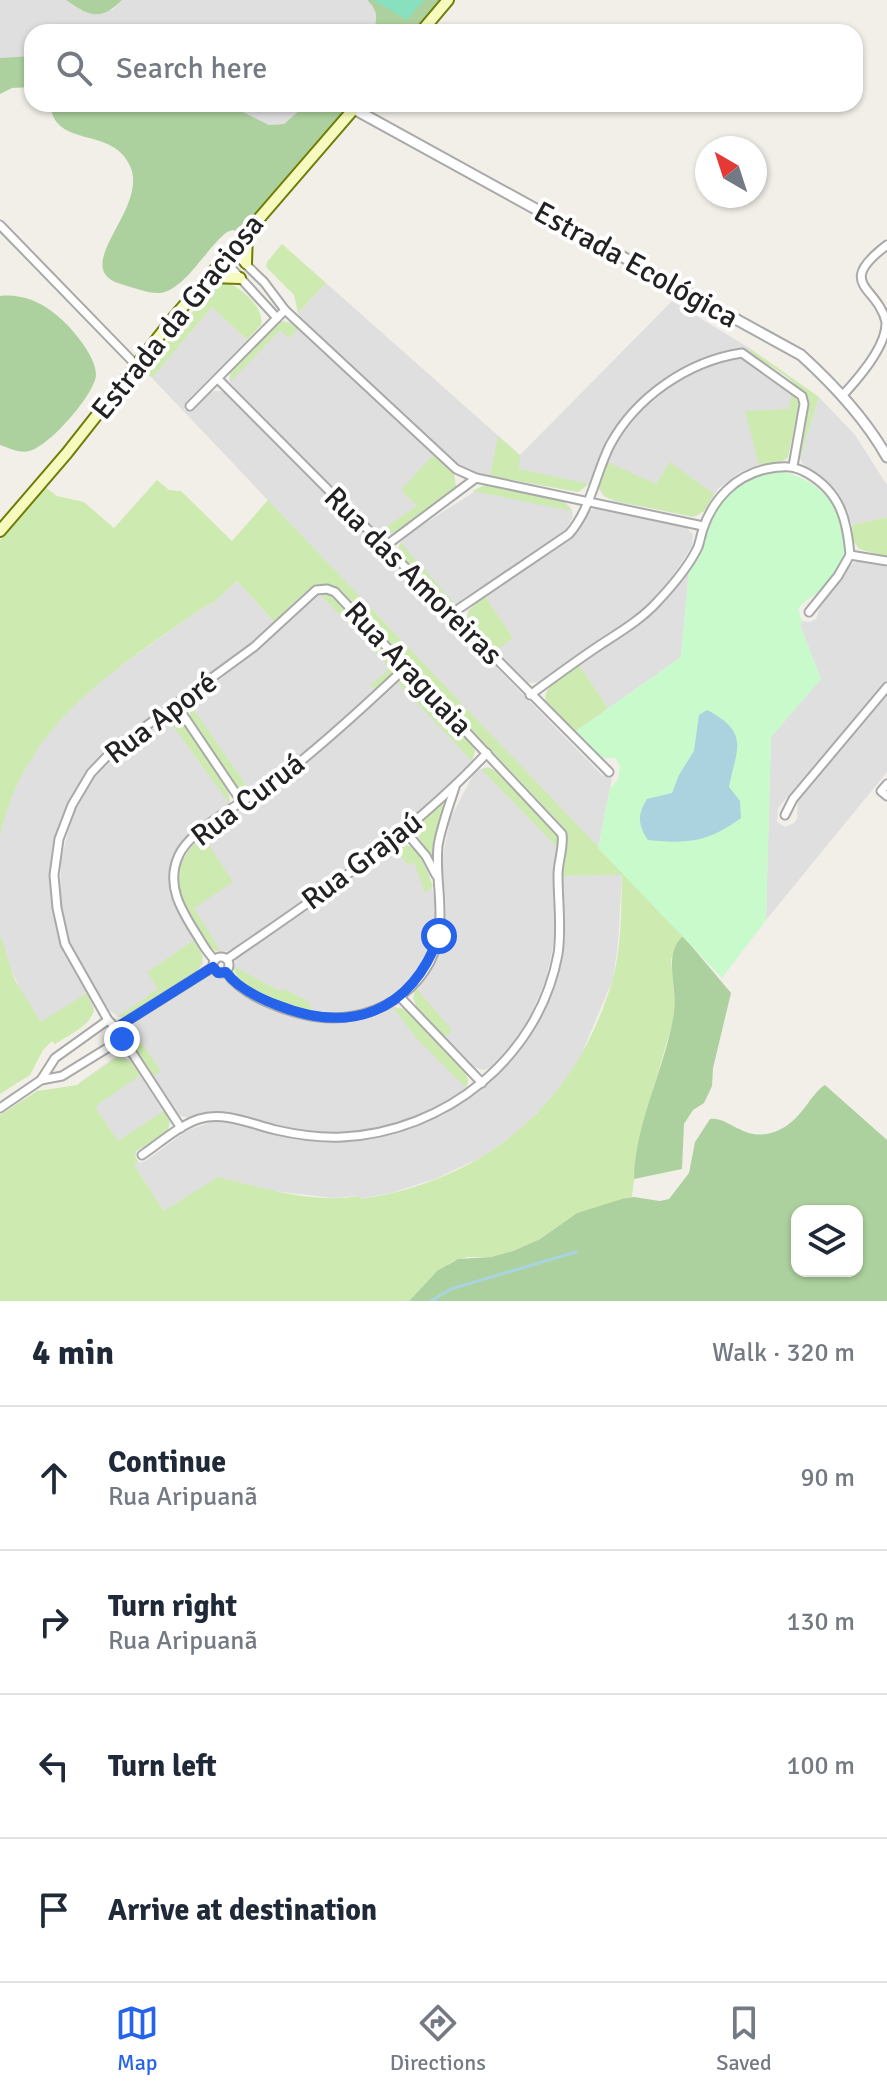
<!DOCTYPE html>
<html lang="en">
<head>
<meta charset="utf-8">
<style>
  :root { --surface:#fff; --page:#f2f2f3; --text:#1f2937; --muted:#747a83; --line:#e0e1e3; --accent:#2563eb }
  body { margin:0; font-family:Signika,sans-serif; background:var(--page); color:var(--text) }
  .controls { position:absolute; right:24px; bottom:24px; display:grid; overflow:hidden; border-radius:16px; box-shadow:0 2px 6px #0004 }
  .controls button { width:72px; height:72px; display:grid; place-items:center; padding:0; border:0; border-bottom:2px solid var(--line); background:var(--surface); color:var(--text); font:40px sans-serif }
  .compass { position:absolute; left:695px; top:136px; width:72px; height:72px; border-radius:50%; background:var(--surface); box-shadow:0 2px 6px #0004; rotate:321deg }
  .stop { position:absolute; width:24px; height:24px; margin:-18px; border:6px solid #2563eb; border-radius:50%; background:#fff }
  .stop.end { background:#2563eb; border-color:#fff; box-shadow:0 2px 8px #0008 }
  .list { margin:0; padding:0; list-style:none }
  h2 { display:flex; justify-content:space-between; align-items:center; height:104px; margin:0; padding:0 32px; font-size:34px }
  h2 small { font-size:26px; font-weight:400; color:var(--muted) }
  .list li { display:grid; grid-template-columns:52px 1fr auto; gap:24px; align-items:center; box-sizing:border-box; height:144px; padding:0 32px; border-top:2px solid var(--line) }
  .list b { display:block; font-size:30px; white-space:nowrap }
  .list p { margin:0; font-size:26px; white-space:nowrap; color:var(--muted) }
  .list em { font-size:26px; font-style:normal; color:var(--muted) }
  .icon { flex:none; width:44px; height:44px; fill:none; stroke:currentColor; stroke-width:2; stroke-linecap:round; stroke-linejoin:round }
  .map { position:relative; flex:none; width:887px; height:1301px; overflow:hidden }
  .search { position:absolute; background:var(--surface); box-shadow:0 2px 6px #0004; left:24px; right:24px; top:24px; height:88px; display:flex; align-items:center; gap:20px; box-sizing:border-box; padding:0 28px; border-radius:24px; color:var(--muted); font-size:30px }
  .sheet { height:680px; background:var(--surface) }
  nav { display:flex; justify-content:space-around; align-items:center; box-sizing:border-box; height:112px; border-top:2px solid var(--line); background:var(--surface); font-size:22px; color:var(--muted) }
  nav a { display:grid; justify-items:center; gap:4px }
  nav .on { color:var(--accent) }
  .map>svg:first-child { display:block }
</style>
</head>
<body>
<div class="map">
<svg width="887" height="1301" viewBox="0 0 887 1301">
  <rect width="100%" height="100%" fill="#f2efe9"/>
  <!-- residential -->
  <g fill="#e0dfdf">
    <polygon points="0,0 66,0 81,10 112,10 122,0 367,0 374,6 377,20 373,32 32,32 32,56 3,59 0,58"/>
    <polygon points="227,104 307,104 284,124 269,125"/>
    <polygon points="326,283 520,455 672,301 751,349 749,353 739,349 725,351 686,367 647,394 613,433 590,483 578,492 477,473 455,462 301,319 298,313"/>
    <polygon points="212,307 247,340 186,402 184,410 192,411 207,395 214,391 221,391 231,397 602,775 612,778 598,848 152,378"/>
    <polygon points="290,322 454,474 456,488 394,534 383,536 370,527 231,384 229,379 232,368 278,323"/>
    <polygon points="740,358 796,397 798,404 787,458 780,463 759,465 740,472 718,489 704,511 696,516 616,502 603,495 599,489 601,476 615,445 641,411 681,378 711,365 729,359"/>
    <polygon points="819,397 855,435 887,485 887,517 852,525 837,491 802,463 800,458"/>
    <polygon points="485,485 564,501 572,509 573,517 566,529 549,544 460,603 450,604 398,552 399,546 405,536"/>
    <polygon points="602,508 686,527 693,535 692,546 667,585 641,612 539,682 524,683 469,628 466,622 468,610 559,546 591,510"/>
    <polygon points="862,562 887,567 887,681 778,808 777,822 785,827 794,823 797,819 798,797 887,692 887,772 766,920 771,737 821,679 800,625 802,621 810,622 816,619 822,601 843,577 848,567 855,562"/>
    <polygon points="689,570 681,657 573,733 545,701 548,687 640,623 668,596"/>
    <polygon points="237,581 275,623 244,650 114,744 83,778 67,805 53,852 50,869 52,909 61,943 75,973 92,1000 94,1011 88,1022 55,1044 25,1000 6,957 0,934 0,836 6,808 16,784 41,742 74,704 111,673 202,608 213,603"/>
    <polygon points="320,594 329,594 336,599 390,657 393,669 390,676 359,707 295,761 254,791 240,789 191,719 189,706 192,701 252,654 311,599"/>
    <polygon points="403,680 410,680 418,687 471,743 475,751 472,761 413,818 372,853 296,907 234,948 225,952 215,951 187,913 178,884 181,865 190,848 203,836 318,754 394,684"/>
    <polygon points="169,718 179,720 184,725 228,790 230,802 226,810 185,839 176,854 170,872 169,888 173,903 201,951 203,964 194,974 125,1017 119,1017 107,1009 72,949 60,905 61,860 72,816 95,776 123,747"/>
    <polygon points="487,767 497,771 550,826 557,835 559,846 554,871 556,931 546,980 528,1020 511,1047 491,1068 483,1070 472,1066 419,1011 413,998 415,990 433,963 444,934 446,906 442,861 450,819 472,777 478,770"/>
    <polygon points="406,844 419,854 429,873 437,912 435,935 425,959 418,972 400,991 375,1006 355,1012 333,1014 307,1011 279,1002 238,978 233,966 238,955 318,902 391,848"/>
    <polygon points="622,874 618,944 613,979 577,1065 546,1104 513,1136 480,1158 435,1179 391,1193 359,1199 358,1196 333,1198 273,1191 164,1211 79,1083 114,1058 122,1056 131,1061 170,1122 165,1134 136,1151 135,1158 140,1163 147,1160 186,1131 214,1121 238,1123 296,1139 328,1142 362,1140 411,1129 442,1116 476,1094 506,1067 534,1026 549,996 560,962 565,929 563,876"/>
    <polygon points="212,974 222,977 266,1006 313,1021 352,1022 393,1007 402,1008 464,1070 468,1079 467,1087 446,1104 412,1120 374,1130 343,1134 304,1132 224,1112 192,1118 180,1116 130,1044 129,1032 136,1022"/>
  </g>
  <!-- grass -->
  <g fill="#cdebb0">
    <polygon points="282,244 326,283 298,313 294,295 266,267 267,262"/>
    <path d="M226,282C242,288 265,308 261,325L247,340L212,307L152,378L144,370L215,285Z"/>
    <polygon points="284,321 299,328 289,338 280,330 230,382 232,368 276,324"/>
    <path d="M751,349L819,397L800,458C799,443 804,429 807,414C812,384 770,367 749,353Z"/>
    <polygon points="792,393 798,402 798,408 788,457 780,463 759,465 745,411 789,409"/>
    <polygon points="498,436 520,455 519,469 589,484 578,492 490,476"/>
    <path d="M434,454L454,474L456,488L452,493C437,505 396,541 377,533L417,506L401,490Z"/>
    <polygon points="607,462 656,484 670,462 714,494 704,511 693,517 616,501 605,497 599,487"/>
    <path d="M157,480L169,490L181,491L232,541L268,500L683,936L671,959L675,1005L672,1025L639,1139L632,1197L577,1213L540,1239L513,1251L491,1257H468L453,1261L433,1275L409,1301H0V1115L37,1091L77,1085L117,1057L129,1060L140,1075L95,1107L118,1141L165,1110C180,1136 153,1141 136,1151L135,1156L138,1161L134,1165L164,1211L218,1177C264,1188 311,1204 359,1196L360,1199C485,1181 574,1105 611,985C622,950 621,911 622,875L563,876L568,839L563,827L344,594C317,569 294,604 275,623L237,581L213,603L202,608C114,671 25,722 0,836V540L45,487L57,496L84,502L114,528Z"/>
    <polygon points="487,484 561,499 572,511 472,491"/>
    <polygon points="887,517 887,557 859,549 853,541 852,525"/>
    <polygon points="400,542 455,604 445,603 402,560 398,552"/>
    <polygon points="320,594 329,594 336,599 391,659 392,673 376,690 370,685 383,675 389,667"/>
    <path d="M485,596L513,638L493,653C472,630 451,620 485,596Z"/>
    <path d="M579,665L608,708L573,733C537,696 534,695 579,665Z"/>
    <polygon points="407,679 416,684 471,743 475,751 472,761 397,682"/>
    <polygon points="190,704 250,791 240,789 235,784 190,718"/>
    <polygon points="167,718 175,719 184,725 228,790 230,804"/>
    <polygon points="489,768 500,773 557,835 558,848 481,769"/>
    <polygon points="443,804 445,807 436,839 433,864 415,831 419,824"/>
    <path d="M203,836L233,882L194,908L221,952C209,950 206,941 199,931C176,897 166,866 203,836Z"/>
    <polygon points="400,844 413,847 423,861 433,886 425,893 414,862 408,865 393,847"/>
    <path d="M0,934L15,980L41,1022L87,993L94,1011C88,1027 69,1035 55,1044L52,1041L43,1050L30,1075L0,1094Z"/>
    <polygon points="194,940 203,957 198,970 129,1016 117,1017 158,989 147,972"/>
    <path d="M233,966L280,991L284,989L308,1001L313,1012C290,1007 238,992 233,966Z"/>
    <path d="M416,988L452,1030L445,1037C432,1024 407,1008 416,988Z"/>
    <polygon points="393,1007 407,1010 465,1071 468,1081 466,1088 416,1038"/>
    <polygon points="131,1028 161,1071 152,1077 130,1043"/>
  </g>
  <!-- forest -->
  <g fill="#add19e" fill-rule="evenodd">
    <path d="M66,0H122C100,22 89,16 66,0Z"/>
    <path d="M367,0H455L422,32H373C378,19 378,10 367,0Z"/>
    <polygon points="32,56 32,87 12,88 0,94 0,58"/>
    <path d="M50,104H227L269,125L284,124L307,104H359L244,234L233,230L227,232C207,247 185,290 160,293C149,294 135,288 124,285C64,270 150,210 130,166C112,125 55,150 50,104Z"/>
    <path d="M0,296C37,292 66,319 85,347C90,355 96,365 96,375C95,394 49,447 29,451C20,454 9,448 0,445Z"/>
    <path d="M683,936L731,993L713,1068L712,1086L704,1103L693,1110L684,1124L682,1169L634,1179C635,1121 666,1068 674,1012C678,986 662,956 683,936Z"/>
    <path d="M825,1085L887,1140V1301H409L437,1271L458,1259L491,1257L513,1251L540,1239L577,1213L622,1199L634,1197L660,1201L669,1199L689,1173L695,1142L710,1119C729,1115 747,1147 781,1129C802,1119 812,1092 825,1085ZM797,1211H857V1271H797Z"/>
  </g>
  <!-- park -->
  <path fill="#c8facc" d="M778,471C830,479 867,534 830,581C822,593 805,598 798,609L802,621L800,625L821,679L771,737L766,920L722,978L598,848L610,788L618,780L620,766L615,758H599L573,733L681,657L689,570L716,509L732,489L754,476Z"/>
  <!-- pitch -->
  <polygon fill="#88e0be" points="373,0 424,0 407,20"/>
  <!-- water -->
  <path fill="#aad3df" d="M707,710C751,733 736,749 729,787L740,801L741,818C708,842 689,844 648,840C638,825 637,815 647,799L672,793L679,775L694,751L699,715Z"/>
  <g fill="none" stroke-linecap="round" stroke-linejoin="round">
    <!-- stream -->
    <polyline stroke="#aad3df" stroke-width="3" points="431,1301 451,1289 576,1252"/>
    <defs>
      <g id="minor">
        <polyline points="0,225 137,366"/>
        <polyline points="231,250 264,282 285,310 456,469 476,478 703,526"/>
        <polyline points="223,259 277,318"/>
        <polyline points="218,379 609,772"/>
        <path d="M842,396C857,380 887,346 886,322C878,286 834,285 887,245"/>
        <polyline points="190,406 285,310"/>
        <polyline points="384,547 476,478"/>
        <polyline points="809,612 838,576 850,555"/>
        <path d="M451,614L569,534C591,509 595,475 610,445C636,397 688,361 742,353L802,396L804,404L793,466"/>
        <path d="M530,695C553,678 576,661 600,645C620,632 642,619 658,601C673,585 689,566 698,547C700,541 701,535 703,529C713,499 735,476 766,469C782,466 793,465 807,473C840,492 847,519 850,555L887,561"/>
        <polyline points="177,706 243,804"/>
        <polyline points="887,784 881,791 887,796"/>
        <polyline points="785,815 793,799 887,687"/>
        <polyline points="405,831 426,856 436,875"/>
        <circle cx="221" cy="965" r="8"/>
        <path d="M227,959C319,896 411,834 487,753"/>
        <path d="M215,960C207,953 202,943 197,935C181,910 165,884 179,855C193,825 258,795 286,773C328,740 367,704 406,667"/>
        <path d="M226,972C242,996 284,1011 311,1016C367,1027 432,992 439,932C443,903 435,875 438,846C441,827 449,806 455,787"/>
        <polyline points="400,997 482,1083"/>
        <polyline points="116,1028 213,967"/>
        <polyline points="41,1080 55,1058 108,1020"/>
        <polyline points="0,1108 41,1080 62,1076 122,1039"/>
        <path d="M142,1155C160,1143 178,1126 199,1119C224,1111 251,1124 276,1130C298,1135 320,1138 342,1137C445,1132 539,1058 558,954C562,927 558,902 558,875C558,861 564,848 562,834L335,592L327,589L316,590L254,647L112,751L91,773L72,805L59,839L54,875L57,908L65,944L108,1020L116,1028L181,1128"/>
      </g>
      <path id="tertiary" d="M354,109L801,355C834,385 865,418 887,457"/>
      <g id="secondary">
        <polyline points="421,32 448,0"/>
        <polyline points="246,263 247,232"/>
        <polyline points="209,277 240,278"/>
        <polyline points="0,531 67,453 175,316 358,104"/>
      </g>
    </defs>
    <!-- minor casing -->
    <use href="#minor" stroke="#a9a9a9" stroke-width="11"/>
    <!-- tertiary casing -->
    <use href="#tertiary" stroke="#a9a9a9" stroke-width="13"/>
    <!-- secondary casing -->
    <use href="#secondary" stroke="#707d05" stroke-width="14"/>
    <!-- minor -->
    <use href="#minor" stroke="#fff" stroke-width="7"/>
    <!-- tertiary -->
    <use href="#tertiary" stroke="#fff" stroke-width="9"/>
    <!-- secondary -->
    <use href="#secondary" stroke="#f7fabf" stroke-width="10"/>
  </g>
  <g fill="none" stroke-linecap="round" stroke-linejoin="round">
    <!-- route -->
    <path stroke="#2563eb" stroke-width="10" d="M122,1039L116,1028L213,967L218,973L226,972C237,988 259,998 277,1005C351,1035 411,1012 439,936"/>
  </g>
  <g text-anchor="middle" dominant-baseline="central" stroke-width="8" stroke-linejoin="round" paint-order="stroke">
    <!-- street labels -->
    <g font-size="30" fill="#222" stroke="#fff">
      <text transform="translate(636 265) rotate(29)">Estrada Ecológica</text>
      <text transform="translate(178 317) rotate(-51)">Estrada da Graciosa</text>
      <text transform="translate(413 576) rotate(45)">Rua das Amoreiras</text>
      <text transform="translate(408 669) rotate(47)">Rua Araguaia</text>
      <text transform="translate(161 718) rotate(-37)">Rua Aporé</text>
      <text transform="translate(248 800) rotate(-37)">Rua Curuá</text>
      <text transform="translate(362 861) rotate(-37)">Rua Grajaú</text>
    </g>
  </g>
</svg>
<div class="controls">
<button><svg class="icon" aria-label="layers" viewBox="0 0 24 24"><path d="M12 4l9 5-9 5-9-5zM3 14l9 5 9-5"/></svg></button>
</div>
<svg class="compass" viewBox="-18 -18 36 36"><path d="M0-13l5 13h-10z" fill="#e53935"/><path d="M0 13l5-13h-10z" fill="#747a83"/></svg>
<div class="stop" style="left:439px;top:936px"></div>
<div class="stop end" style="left:122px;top:1039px"></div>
<div class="search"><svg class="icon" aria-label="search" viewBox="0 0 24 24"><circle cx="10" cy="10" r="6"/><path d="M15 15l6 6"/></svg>Search here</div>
</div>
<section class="sheet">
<h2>4 min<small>Walk · 320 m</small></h2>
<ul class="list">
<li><svg class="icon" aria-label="ahead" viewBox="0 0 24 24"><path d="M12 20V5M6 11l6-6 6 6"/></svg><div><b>Continue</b><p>Rua Aripuanã</p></div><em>90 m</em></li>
<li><svg class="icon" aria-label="right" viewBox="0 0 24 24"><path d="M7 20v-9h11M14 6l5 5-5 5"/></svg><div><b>Turn right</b><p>Rua Aripuanã</p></div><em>130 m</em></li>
<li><svg class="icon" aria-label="left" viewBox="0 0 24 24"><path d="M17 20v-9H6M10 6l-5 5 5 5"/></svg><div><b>Turn left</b></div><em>100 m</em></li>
<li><svg class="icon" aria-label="arrive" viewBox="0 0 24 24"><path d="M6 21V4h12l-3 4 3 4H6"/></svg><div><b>Arrive at destination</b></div></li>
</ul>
</section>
<nav>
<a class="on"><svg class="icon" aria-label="map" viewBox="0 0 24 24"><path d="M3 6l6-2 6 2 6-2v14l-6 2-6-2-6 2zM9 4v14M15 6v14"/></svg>Map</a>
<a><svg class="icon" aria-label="directions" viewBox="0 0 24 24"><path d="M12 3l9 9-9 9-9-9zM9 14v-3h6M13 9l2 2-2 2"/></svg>Directions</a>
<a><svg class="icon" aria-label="saved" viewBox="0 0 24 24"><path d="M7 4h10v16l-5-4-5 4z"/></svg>Saved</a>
</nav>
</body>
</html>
